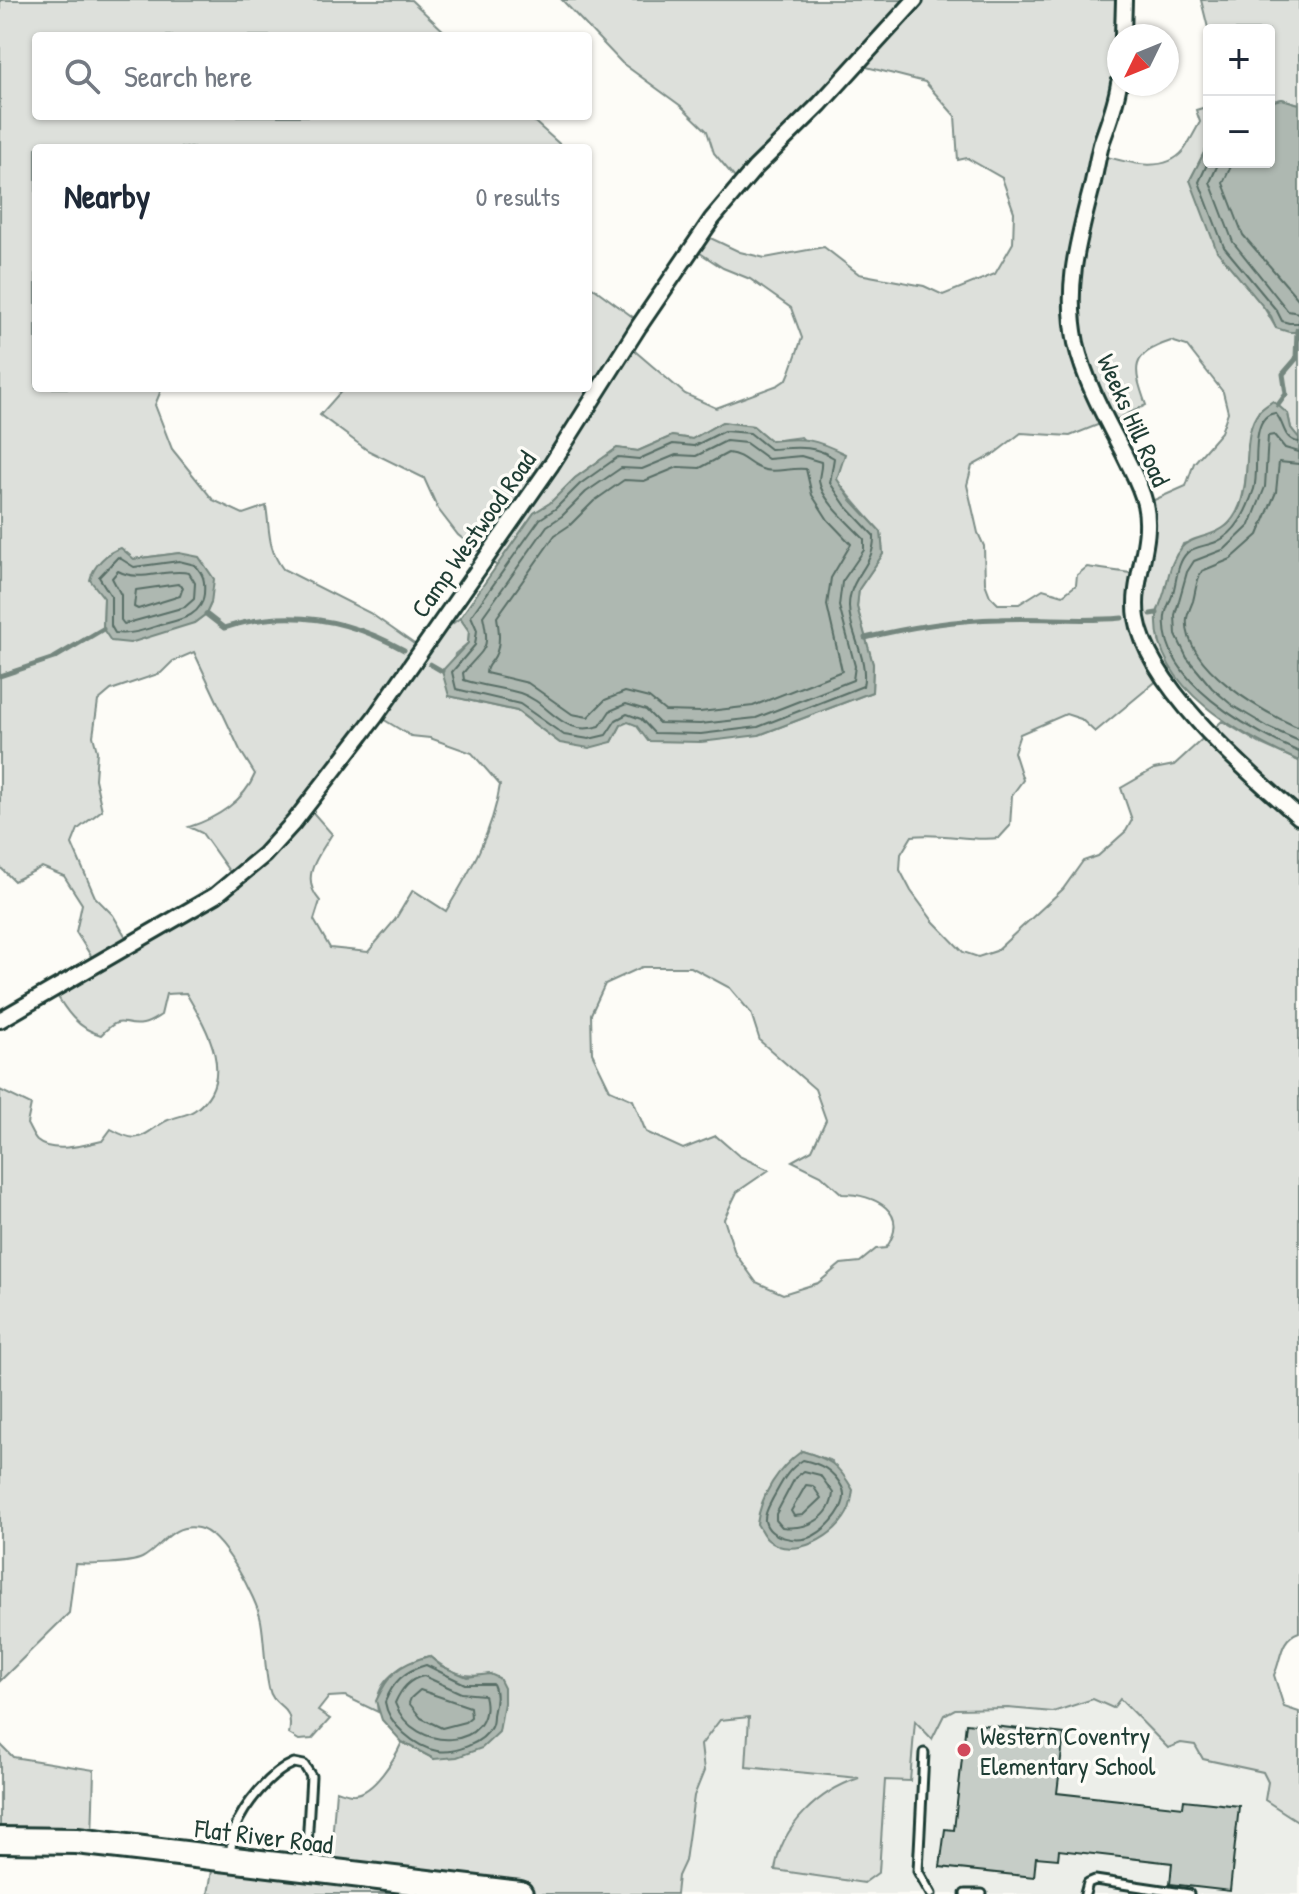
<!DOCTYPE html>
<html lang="en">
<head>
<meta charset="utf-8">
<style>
  :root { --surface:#fff; --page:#f2f2f3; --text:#1f2937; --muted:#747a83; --line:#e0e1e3 }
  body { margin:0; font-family:"Patrick Hand",sans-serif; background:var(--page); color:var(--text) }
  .controls { position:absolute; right:24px; top:24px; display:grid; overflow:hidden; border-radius:8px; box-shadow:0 2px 6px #0004 }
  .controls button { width:72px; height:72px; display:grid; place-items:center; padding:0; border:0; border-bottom:2px solid var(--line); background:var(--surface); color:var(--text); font:40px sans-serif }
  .compass { position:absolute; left:1107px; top:24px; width:72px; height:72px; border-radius:50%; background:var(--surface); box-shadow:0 2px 6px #0004; rotate:227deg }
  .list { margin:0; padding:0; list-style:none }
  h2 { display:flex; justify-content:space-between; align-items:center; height:104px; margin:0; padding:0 32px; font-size:34px }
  h2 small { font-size:26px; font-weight:400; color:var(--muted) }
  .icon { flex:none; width:44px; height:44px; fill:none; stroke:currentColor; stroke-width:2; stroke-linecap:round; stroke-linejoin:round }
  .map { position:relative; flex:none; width:1299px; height:1894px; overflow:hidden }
  .search { position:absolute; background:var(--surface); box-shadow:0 2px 6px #0004; left:32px; top:32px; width:560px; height:88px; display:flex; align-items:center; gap:20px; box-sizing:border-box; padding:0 28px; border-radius:8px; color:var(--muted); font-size:30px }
  .panel { position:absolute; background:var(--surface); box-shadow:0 2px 6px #0004; left:32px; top:144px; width:560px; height:248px; border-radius:8px }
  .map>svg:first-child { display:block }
</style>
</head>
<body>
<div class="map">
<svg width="1299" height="1894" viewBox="0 0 1299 1894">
  <rect width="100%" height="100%" fill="#fdfcf7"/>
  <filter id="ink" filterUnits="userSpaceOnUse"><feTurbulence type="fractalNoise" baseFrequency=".0125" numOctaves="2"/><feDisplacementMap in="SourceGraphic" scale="16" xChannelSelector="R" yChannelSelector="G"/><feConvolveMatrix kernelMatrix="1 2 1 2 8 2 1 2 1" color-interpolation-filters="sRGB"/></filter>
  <g filter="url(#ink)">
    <!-- built -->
    <polygon fill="#eceee9" points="1152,1655 1299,1792 1299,1894 666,1894 682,1707"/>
    <!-- green -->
    <g fill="#dde0db" stroke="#7e8e88" stroke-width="2" fill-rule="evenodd">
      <path d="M0,0H411L449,36H36V116H528L564,148H36V388H162L155,405L172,449L213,500L243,514L266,506C270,530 267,548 283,569L370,613L420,648L460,618L469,631L468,643L455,654L449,696L517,711L560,743L612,742L621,725L628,721L636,725L759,735L872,692L873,664L857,607L859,589L883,554L881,532C853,502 828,469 801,437L771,441L753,426L722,422L692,439L672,436L638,451L617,448L575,478L550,503L534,513L497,566L458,535L438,509L424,478L367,450L320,415L344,388H588V284L641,323L629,346L685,394L716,408L778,385L787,379L790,372L802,338L791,308L750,279L723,268L700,253L702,234L740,252L765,258L824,247L859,274L924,286L943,295L995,274L1013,243L1014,212L1002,178L967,158L958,160L955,116L925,82L855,64L741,181L734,177L714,153L707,131L681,106L622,63L562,0H1121L1116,100L1100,155C1126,162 1164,175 1184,150C1190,141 1195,131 1200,122L1196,110L1209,106V143L1190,180L1276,328L1299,332V438L1291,428L1288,414L1259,411C1237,449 1261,511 1213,535C1204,539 1193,541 1183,544L1157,613L1159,641L1171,669L1095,732L1081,719L1066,714L1020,734L1014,752L1023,780L1012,795L1010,826L999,838C969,842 944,832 912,836L901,854L900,870L911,891L933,921L963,952L978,957L996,951L1063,889L1083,861L1098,856L1126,831L1132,820L1121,788L1154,769L1174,765L1222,721L1259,743L1299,761V1632C1279,1639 1282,1659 1274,1675L1284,1707L1299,1712V1822L1265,1800L1268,1782L1263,1772L1203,1759L1195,1745L1181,1743L1168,1748L1120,1699L1113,1708L1093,1699L1053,1712L1008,1708L955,1709L944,1715L932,1739L915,1721L910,1781L885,1780L879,1872L864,1883L775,1870C781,1826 819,1791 859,1778L746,1767L749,1717L720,1720L701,1745L704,1771L694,1796L685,1861L678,1876L676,1894H208L214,1859L330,1867L336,1790C341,1791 349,1795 355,1794C374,1793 395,1758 402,1742L434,1759L490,1674C466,1680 447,1671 429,1656C403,1663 372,1681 378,1712L345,1696L329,1697L318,1711L330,1719L312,1739L299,1740L289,1734C295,1702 273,1710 269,1688C264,1666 265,1643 261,1621C257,1599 222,1532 198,1528C170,1523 162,1548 142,1558C129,1564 90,1565 75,1564L69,1613L0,1681V1090L31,1105L27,1124C30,1129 33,1137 37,1141C52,1154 85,1145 102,1141L111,1129C141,1146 141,1135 166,1121C176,1116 187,1116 195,1110C238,1079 206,1027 186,993L166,994L161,1015C156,1018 149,1023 143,1024C122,1028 123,1012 101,1035C78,1029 65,1010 54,990L96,964L76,932L82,904L64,876L42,867L14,881L0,867ZM1171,341L1187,346L1223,392L1228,412L1221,432L1194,463L1186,486L1145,504L1138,574L1087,567L1077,575L1076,585L1063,595L1043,589L1019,604H998L990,596L985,583L984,546L978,533L967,485L972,466L994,454L1021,433L1070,436L1105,422L1110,423L1146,405C1133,368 1129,355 1171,341ZM179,553L211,603L206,614L194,623L103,629L104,598L134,559ZM194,652L240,750L255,774C244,801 217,818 189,827L202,833L234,878L130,944L113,915L95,897L72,844L78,829L102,810L95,779L97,751L93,736L98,701L111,690L161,673L173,661ZM376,715L411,736L430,738L472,753L500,785C493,831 470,872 446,911L413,890L395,920L368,952L330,948L314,920L320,901C299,877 318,857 332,834L308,807ZM642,967H691L730,988L751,1013L760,1041L815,1089L826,1120L812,1150L792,1161L821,1175L842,1194C875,1194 911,1212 886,1248L876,1249L860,1262L841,1264L818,1283L783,1294L756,1282L735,1253L724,1219L737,1192L769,1170L739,1156L716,1136L683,1149L646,1132L633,1100L610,1090L592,1053L591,1014L605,984ZM802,1451L832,1461L840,1523C816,1543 810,1548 778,1545Z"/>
      <polygon points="1201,0 1299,0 1299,104 1282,99 1269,102 1269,30 1209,30 1209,32"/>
      <polygon points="0,1744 13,1757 94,1770 92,1839 0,1841"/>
    </g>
    <!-- water -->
    <g fill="#aeb8b1" stroke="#75877f" stroke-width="2">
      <polygon points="1282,99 1299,104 1299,332 1289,332 1276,328 1271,316 1217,251 1190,180 1209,143 1209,162 1269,162 1269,102"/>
      <path d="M1273,401L1288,414L1291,428L1299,438V761C1243,736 1153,689 1157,616C1158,608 1162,600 1164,593C1169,576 1170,561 1182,547C1192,535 1219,538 1234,518C1255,487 1239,434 1259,412C1262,408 1269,404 1273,401Z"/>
      <path d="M722,422L753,426L771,441C804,437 815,439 845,454L837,479L851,500L881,532L883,554L859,589L857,607L873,664L872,692L759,735L701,742L648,741L636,725L628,722L621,725L612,742L589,748L560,743L517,711L449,696L442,671L468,643L469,631L460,618L534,513L550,503L575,478L617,448L638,451L672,436L692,439Z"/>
      <path d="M121,548L134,559L179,553L199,557L214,579L211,603L206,614L194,623L130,643L111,641L103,629L104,598L90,580C93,566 107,552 121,548Z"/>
      <path d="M802,1451C830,1459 838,1464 853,1490C852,1496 851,1504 849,1509C838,1536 793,1561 768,1540C763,1536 760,1528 757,1524C761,1494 778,1468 802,1451Z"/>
      <path d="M429,1656L441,1666L467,1677L490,1674L499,1678L504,1688V1703L499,1732L482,1748L457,1757L434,1759L402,1742L382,1720L376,1701C389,1673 399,1664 429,1656Z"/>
    </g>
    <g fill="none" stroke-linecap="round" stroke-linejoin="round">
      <!-- shore -->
      <g stroke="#586e66" stroke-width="2">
        <polyline points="1209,160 1199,182 1224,247 1277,311 1282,321 1289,323 1299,323"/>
        <polyline points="1219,162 1210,182 1233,242 1288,311 1299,313"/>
        <polyline points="1233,162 1223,183 1243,235 1299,300"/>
        <path d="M724,431L750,433L770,449C795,448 812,444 834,458L830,483L845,505L874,536C875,566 849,576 849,606C849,634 869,658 863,686L758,727L701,734L654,733L641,719L627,714L616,720L606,735L589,739L564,735L520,704L456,689L452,672L475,645L477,630L471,616L540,519L555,509L580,484L618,457L639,459L673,444L694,446Z"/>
        <path d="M726,441L746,443L768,459L801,456L821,462C822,468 819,474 819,481C822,501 851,525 864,539V550L842,582L839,606L855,666L853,680L756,718L700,724L659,723L646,710L626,704L610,711L600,726C561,738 551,703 520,693C502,688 482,686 464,680L463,673C484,647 491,652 483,616L547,526L562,516L586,492L621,468L642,469L676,455L696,456Z"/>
        <path d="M1299,442C1282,440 1285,422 1275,413C1248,416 1260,470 1254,489C1247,510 1237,533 1216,542C1207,546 1194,546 1187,553C1177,563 1177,579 1173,593C1171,600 1166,608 1165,616C1159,681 1250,730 1299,752"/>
        <polyline points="1299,452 1285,448 1274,435 1268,436 1265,487 1250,525 1225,549 1194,561 1187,572 1175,615 1176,635 1187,658 1212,688 1233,706 1268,727 1299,741"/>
        <path d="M728,453C746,455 749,467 765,470C778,473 792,467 806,469L812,495L828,520L851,544L831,578L827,605L842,671L753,706L700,712L665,711L649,698L625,692L605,700L588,717L572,714L528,683L486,673C486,665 491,664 495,656C501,644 499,630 497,617L555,535L570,525L594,501L624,480L644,481L678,467L700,468Z"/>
        <path d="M1299,464L1279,462L1276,492L1258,535L1231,559L1202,571C1196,580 1196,590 1193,601C1191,606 1188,613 1187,618C1182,667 1263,712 1299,728"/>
        <path d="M118,557L134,567L179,561L195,565C204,575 205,581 204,594C202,617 178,620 160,625C144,630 131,635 115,633L111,626V596L99,577Z"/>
        <path d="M118,571C141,583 164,568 189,573L195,583L194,599L185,607L124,624L121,620V595L112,578Z"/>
        <polygon points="178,584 183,587 180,596 138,609 134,607 136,590"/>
        <path d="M803,1460C821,1464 833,1470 842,1487C851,1504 828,1528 813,1536C799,1543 769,1539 765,1521C764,1513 770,1504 773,1498C782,1482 787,1470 803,1460Z"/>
        <path d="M804,1471L820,1475L833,1493C831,1519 806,1530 782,1527L776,1520V1514L795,1478Z"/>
        <polygon points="806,1485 813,1486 821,1498 803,1515 794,1516 791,1511"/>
        <path d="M426,1665L465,1684H493C498,1694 495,1704 493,1715C493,1719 493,1723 491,1727C484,1743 454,1754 437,1751C415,1747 388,1724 385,1702C393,1682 404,1671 426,1665Z"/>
        <path d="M424,1676L461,1693L484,1695C498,1750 413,1755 395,1703C401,1689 409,1679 424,1676Z"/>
        <polygon points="420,1690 470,1707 471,1717 465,1722 442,1728 421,1718 409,1703 411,1698"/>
      </g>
      <!-- stream -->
      <g stroke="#75877f" stroke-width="5">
        <polyline points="1278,405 1286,394 1283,374 1296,359 1297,330"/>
        <path d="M206,614L224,628C287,608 347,618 404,650"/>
        <polyline points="1151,614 1157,613"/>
        <path d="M865,638C910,627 953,620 999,619C1040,617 1081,622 1122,618"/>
        <polyline points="430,664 442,671"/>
        <polyline points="0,676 54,658 103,629"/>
      </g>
    </g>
    <!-- building -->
    <polygon fill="#c6cdc7" stroke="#1f3d34" stroke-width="2" points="966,1723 1064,1734 1057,1793 1183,1807 1184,1800 1239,1806 1230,1891 1170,1884 1172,1863 1059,1850 1058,1859 1036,1857 1034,1877 940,1867 945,1829 954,1830"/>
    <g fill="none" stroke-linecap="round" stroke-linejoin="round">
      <defs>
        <g id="service">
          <polyline points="924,1753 918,1871 931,1894"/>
          <path d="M230,1853C232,1845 232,1835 235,1828C244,1805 271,1772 294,1763L304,1765L311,1776L306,1864"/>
          <polyline points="965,1894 982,1894"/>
          <polyline points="1085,1894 1088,1883 1095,1880 1189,1894"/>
        </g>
        <g id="minor">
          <polyline points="1123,36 1124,0"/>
          <path d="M1119,83C1116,104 1109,121 1102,141C1097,158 1095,177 1090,194C1077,245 1065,289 1076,343C1085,382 1106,419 1124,454C1132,471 1141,486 1145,504C1154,543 1131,580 1137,618C1148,687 1248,772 1299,817"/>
          <polyline points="0,1020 216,895 264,855 294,822 375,717 551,465 639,326 712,219 755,168 820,104 915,0"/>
        </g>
        <polyline id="primary" points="0,1840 77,1841 520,1894"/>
      </defs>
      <!-- service casing -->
      <use href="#service" stroke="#1f3d34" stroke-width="13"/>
      <!-- minor casing -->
      <use href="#minor" stroke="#1f3d34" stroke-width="20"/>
      <!-- primary casing -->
      <use href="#primary" stroke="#1f3d34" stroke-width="30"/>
      <!-- service -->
      <use href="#service" stroke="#fdfcf7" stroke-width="7"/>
      <!-- minor -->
      <use href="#minor" stroke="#fdfcf7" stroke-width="14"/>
      <!-- primary -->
      <use href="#primary" stroke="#fdfcf7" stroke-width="24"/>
    </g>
  </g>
  <!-- markers -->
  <circle fill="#d1495b" stroke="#fdfcf7" stroke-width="3" cx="964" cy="1750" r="8"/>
  <g text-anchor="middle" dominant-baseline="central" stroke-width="7" stroke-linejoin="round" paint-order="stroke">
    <!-- street labels -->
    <g font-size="26" fill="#1f3d34" stroke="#fdfcf7">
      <text transform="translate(1134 420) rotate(66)">Weeks Hill Road</text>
      <text transform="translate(473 534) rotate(-55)">Camp Westwood Road</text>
      <text transform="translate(264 1836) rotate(7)">Flat River Road</text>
    </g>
    <!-- poi labels -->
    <g font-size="26" fill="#1f3d34" stroke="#fdfcf7" text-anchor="start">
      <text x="980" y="1735">Western Coventry<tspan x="980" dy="30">Elementary School</tspan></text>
    </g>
  </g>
</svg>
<div class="controls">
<button>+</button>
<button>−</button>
</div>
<svg class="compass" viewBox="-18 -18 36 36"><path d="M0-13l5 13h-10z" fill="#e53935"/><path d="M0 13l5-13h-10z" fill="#747a83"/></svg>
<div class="search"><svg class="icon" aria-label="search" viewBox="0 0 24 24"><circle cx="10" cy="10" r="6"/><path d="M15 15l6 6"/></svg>Search here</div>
<section class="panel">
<h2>Nearby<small>0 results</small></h2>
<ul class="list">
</ul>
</section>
</div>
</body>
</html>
